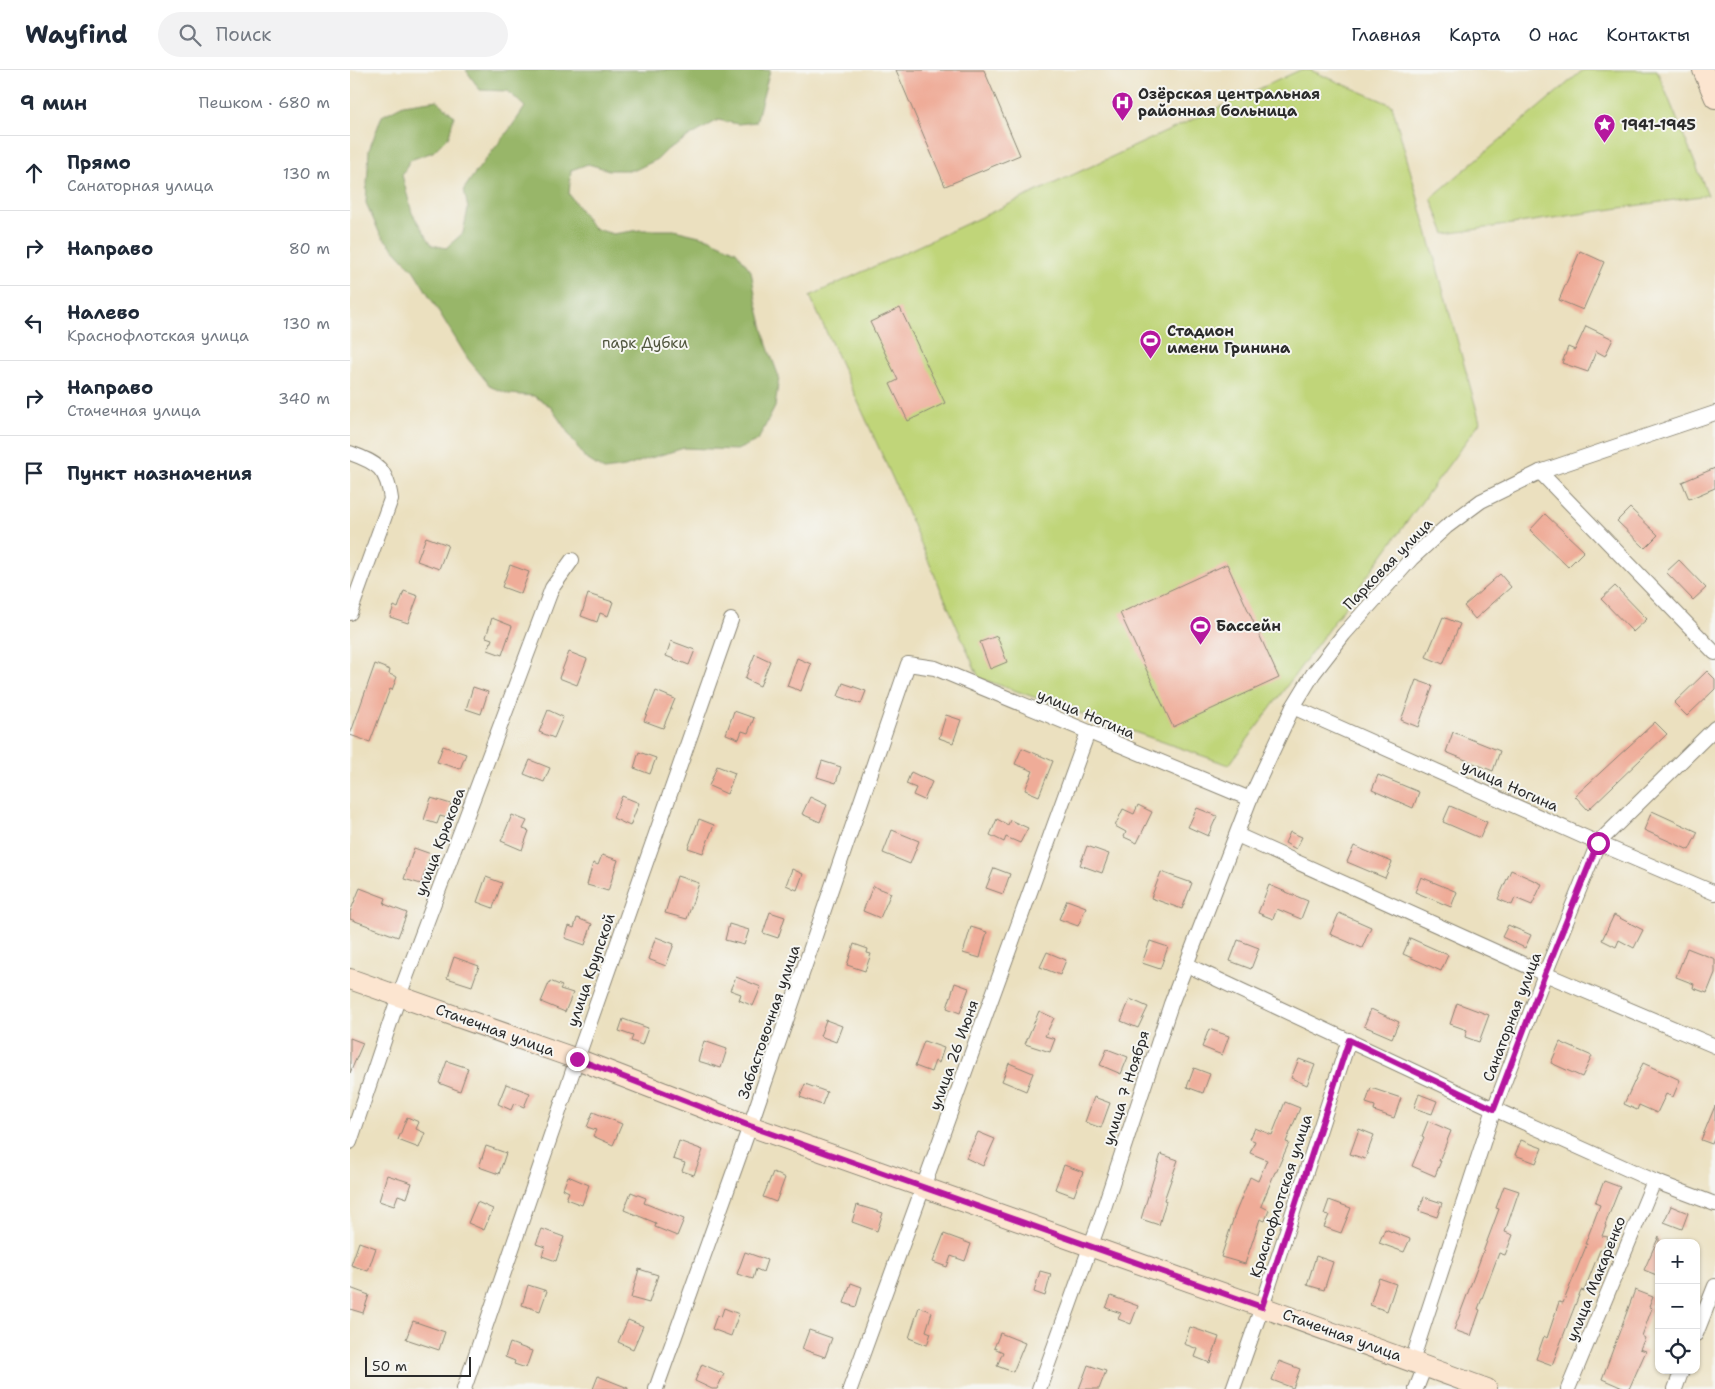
<!DOCTYPE html>
<html lang="ru">
<head>
<meta charset="utf-8">
<style>
  :root { --surface:#fff; --page:#f2f2f3; --text:#1f2937; --muted:#747a83; --line:#e0e1e3 }
  body { margin:0; font-family:"Shantell Sans",sans-serif; background:var(--page); color:var(--text) }
  .controls { position:absolute; right:15px; bottom:15px; display:grid; overflow:hidden; border-radius:10px; box-shadow:0 1px 4px #0004 }
  .controls button { width:45px; height:45px; display:grid; place-items:center; padding:0; border:0; border-bottom:1px solid var(--line); background:var(--surface); color:var(--text); font:25px sans-serif }
  .scale { position:absolute; left:15px; bottom:12px; width:106px; box-sizing:border-box; padding-left:5px; border:2px solid #2b2b2b; border-top:0; font-size:14px; line-height:18px; white-space:nowrap; color:#2b2b2b; -webkit-text-stroke:4px #f6f6f2; paint-order:stroke }
  .stop { position:absolute; width:15px; height:15px; margin:-11px; border:4px solid #b5179e; border-radius:50%; background:#fff }
  .stop.end { background:#b5179e; border-color:#fff; box-shadow:0 1px 5px #0008 }
  .list { margin:0; padding:0; list-style:none }
  h2 { display:flex; justify-content:space-between; align-items:center; height:65px; margin:0; padding:0 20px; font-size:21px }
  h2 small { font-size:16px; font-weight:400; color:var(--muted) }
  .list li { display:grid; grid-template-columns:32px 1fr auto; gap:15px; align-items:center; box-sizing:border-box; height:75px; padding:0 20px; border-top:1px solid var(--line) }
  .list b { display:block; font-size:19px; white-space:nowrap }
  .list p { margin:0; font-size:16px; white-space:nowrap; color:var(--muted) }
  .list em { font-size:16px; font-style:normal; color:var(--muted) }
  .icon { flex:none; width:28px; height:28px; fill:none; stroke:currentColor; stroke-width:2; stroke-linecap:round; stroke-linejoin:round }
  .map { position:relative; flex:none; width:1365px; height:1319px; overflow:hidden }
  header { display:flex; align-items:center; gap:30px; box-sizing:border-box; height:70px; padding:0 25px; background:var(--surface); border-bottom:1px solid var(--line) }
  header strong { font-size:24px }
  nav { display:flex; gap:28px; margin-inline-start:auto; font-size:18px }
  .search { width:350px; height:45px; background:var(--page); display:flex; align-items:center; gap:12px; box-sizing:border-box; padding:0 18px; border-radius:28px; color:var(--muted); font-size:19px }
  main { display:flex }
  aside { flex:1; background:var(--surface) }
  .map>svg:first-child { display:block }
</style>
</head>
<body>
<header>
<strong>Wayfind</strong>
<div class="search"><svg class="icon" aria-label="search" viewBox="0 0 24 24"><circle cx="10" cy="10" r="6"/><path d="M15 15l6 6"/></svg>Поиск</div>
<nav><a>Главная</a><a>Карта</a><a>О нас</a><a>Контакты</a></nav>
</header>
<main>
<aside>
<h2>9 мин<small>Пешком · 680 m</small></h2>
<ul class="list">
<li><svg class="icon" aria-label="ahead" viewBox="0 0 24 24"><path d="M12 20V5M6 11l6-6 6 6"/></svg><div><b>Прямо</b><p>Санаторная улица</p></div><em>130 m</em></li>
<li><svg class="icon" aria-label="right" viewBox="0 0 24 24"><path d="M7 20v-9h11M14 6l5 5-5 5"/></svg><div><b>Направо</b></div><em>80 m</em></li>
<li><svg class="icon" aria-label="left" viewBox="0 0 24 24"><path d="M17 20v-9H6M10 6l-5 5 5 5"/></svg><div><b>Налево</b><p>Краснофлотская улица</p></div><em>130 m</em></li>
<li><svg class="icon" aria-label="right" viewBox="0 0 24 24"><path d="M7 20v-9h11M14 6l5 5-5 5"/></svg><div><b>Направо</b><p>Стачечная улица</p></div><em>340 m</em></li>
<li><svg class="icon" aria-label="arrive" viewBox="0 0 24 24"><path d="M6 21V4h12l-3 4 3 4H6"/></svg><div><b>Пункт назначения</b></div></li>
</ul>
</aside>
<div class="map">
<svg width="1365" height="1319" viewBox="0 0 1365 1319">
  <rect width="100%" height="100%" fill="#f6f6f2"/>
  <filter id="ink" filterUnits="userSpaceOnUse"><feTurbulence type="fractalNoise" baseFrequency=".02" numOctaves="2"/><feDisplacementMap in="SourceGraphic" scale="10" xChannelSelector="R" yChannelSelector="G"/><feConvolveMatrix kernelMatrix="1 2 1 2 8 2 1 2 1" color-interpolation-filters="sRGB"/></filter>
  <filter id="wash" filterUnits="userSpaceOnUse"><feTurbulence type="fractalNoise" baseFrequency=".0096" numOctaves="4" result="noise"/><feDisplacementMap in="SourceGraphic" scale="20" xChannelSelector="R" yChannelSelector="G"/><feGaussianBlur stdDeviation="1.12" result="paint"/><feColorMatrix in="noise" values="0 0 0 0 0 0 0 0 0 0 0 0 0 0 0 0 0 1.4 0 .05"/><feComposite in="paint" operator="in"/></filter>
  <g filter="url(#wash)">
    <rect width="100%" height="100%" fill="#ebe0bf"/>
    <!-- green -->
    <g fill="#c0d579" stroke="#768052">
      <polygon points="950,0 960,0 1042,35 1130,352 879,695 629,608 543,409 460,226"/>
      <polygon points="1233,0 1307,0 1358,125 1095,164 1081,128"/>
    </g>
    <!-- forest -->
    <path fill="#98b669" stroke="#62704a" d="M116,0H420L406,52L388,54L368,50L318,79L308,89L285,100H259L238,94L221,100L219,124L243,158L263,164L290,160H324L358,168L386,181L401,201L406,230L417,275L429,307L425,337L408,370L387,380L334,378L297,389L275,397L254,400L235,388L200,336L184,326L159,324L141,317L118,289L64,201L30,164L16,133L19,80L32,46L53,35L87,30L104,46L99,66L83,82L60,90L52,105L62,143L82,175L96,178L113,163L118,139L114,119C133,90 156,67 175,37L158,21L130,20Z"/>
    <g id="blocks">
      <!-- building -->
      <g fill="#efac98">
        <polygon points="546,0 634,0 670,85 595,116"/>
        <polygon points="1230,181 1254,192 1233,240 1209,230"/>
        <polygon points="550,238 595,333 558,351 540,314 548,310 520,252"/>
        <polygon points="1236,256 1263,269 1255,286 1246,281 1238,302 1212,293 1218,277 1225,280"/>
        <polygon points="1365,398 1365,418 1339,429 1332,412"/>
        <polygon points="1280,438 1308,465 1295,478 1267,451"/>
        <polygon points="1195,444 1234,481 1218,497 1180,460"/>
        <polygon points="76,467 98,475 89,499 67,491"/>
        <polygon points="1329,490 1356,518 1343,530 1316,502"/>
        <polygon points="877,494 929,608 823,657 770,543"/>
        <polygon points="160,495 179,502 171,524 152,517"/>
        <polygon points="1150,504 1161,517 1125,549 1114,536"/>
        <polygon points="1265,516 1297,549 1283,562 1251,529"/>
        <polygon points="54,521 68,526 58,553 40,547 44,536 48,538"/>
        <polygon points="238,524 263,532 258,546 250,543 247,552 231,546"/>
        <polygon points="1093,547 1110,554 1093,594 1076,587"/>
        <polygon points="142,548 162,556 152,585 138,580 142,569 136,567"/>
        <polygon points="647,566 657,592 640,599 630,572"/>
        <polygon points="321,571 345,580 339,595 316,586"/>
        <polygon points="219,582 237,589 227,615 209,608"/>
        <polygon points="405,584 420,591 410,616 395,609"/>
        <polygon points="447,588 461,594 451,621 437,616"/>
        <polygon points="25,594 40,600 39,604 47,607 42,620 40,619 20,672 0,665"/>
        <polygon points="1357,601 1365,609 1365,619 1337,646 1324,633"/>
        <polygon points="1066,610 1083,616 1068,657 1051,650"/>
        <polygon points="493,613 516,621 511,634 488,626"/>
        <polygon points="123,617 138,622 131,644 116,639"/>
        <polygon points="306,621 325,629 313,658 294,651"/>
        <polygon points="198,640 213,647 204,668 189,662"/>
        <polygon points="384,641 404,648 398,663 392,661 389,669 376,664"/>
        <polygon points="596,645 611,650 603,673 589,668"/>
        <polygon points="1305,652 1317,664 1238,740 1225,726"/>
        <polygon points="1103,662 1150,681 1143,701 1096,682"/>
        <polygon points="93,676 116,684 110,699 87,692"/>
        <polygon points="672,678 703,691 689,726 675,720 683,701 665,694"/>
        <polygon points="289,682 306,688 300,704 284,698"/>
        <polygon points="180,690 200,698 194,712 174,704"/>
        <polygon points="472,691 491,697 486,713 467,707"/>
        <polygon points="367,696 385,703 377,724 359,716"/>
        <polygon points="561,702 582,712 574,730 563,725 566,718 556,714"/>
        <polygon points="1028,705 1069,722 1063,738 1022,720"/>
        <polygon points="272,726 289,733 280,756 263,748"/>
        <polygon points="460,727 477,735 470,752 452,744"/>
        <polygon points="81,728 101,734 97,748 90,746 87,754 74,750"/>
        <polygon points="788,735 802,742 787,773 774,767 776,762 765,756 773,739 784,744"/>
        <polygon points="1100,736 1137,752 1130,768 1093,752"/>
        <polygon points="847,738 867,746 858,766 838,757"/>
        <polygon points="1302,741 1348,762 1339,780 1294,760"/>
        <polygon points="162,745 177,751 173,759 179,761 172,780 151,771"/>
        <polygon points="349,749 364,755 353,783 338,778"/>
        <polygon points="647,749 658,755 660,750 678,758 670,773 656,767 654,772 640,765"/>
        <polygon points="542,760 569,771 560,794 533,783"/>
        <polygon points="940,762 952,767 946,779 935,773"/>
        <polygon points="737,776 759,784 752,803 730,795"/>
        <polygon points="1004,776 1042,792 1035,808 997,792"/>
        <polygon points="64,778 81,784 71,814 54,809"/>
        <polygon points="252,785 268,790 258,821 237,815 243,793 248,795"/>
        <polygon points="644,798 660,804 653,824 636,818"/>
        <polygon points="442,799 453,804 447,820 436,815"/>
        <polygon points="1161,800 1192,814 1182,835 1165,828 1162,835 1148,829"/>
        <polygon points="811,802 842,813 832,839 801,828"/>
        <polygon points="327,806 349,813 337,849 315,843"/>
        <polygon points="136,807 152,813 143,838 127,832"/>
        <polygon points="1071,807 1107,822 1101,837 1065,822"/>
        <polygon points="919,815 958,831 951,849 927,839 923,849 908,843"/>
        <polygon points="523,816 541,823 530,848 513,841"/>
        <polygon points="10,818 36,828 34,834 57,843 48,867 0,849 0,842"/>
        <polygon points="717,830 736,837 728,856 709,849"/>
        <polygon points="420,842 435,847 428,868 413,863"/>
        <polygon points="989,843 1021,857 1012,878 980,864"/>
        <polygon points="1264,845 1293,860 1284,878 1269,870 1266,877 1252,870"/>
        <polygon points="227,848 242,854 235,875 215,868 219,856 224,858"/>
        <polygon points="379,854 399,860 394,875 375,870"/>
        <polygon points="1158,855 1181,865 1175,878 1152,867"/>
        <polygon points="621,857 637,862 630,888 613,883"/>
        <polygon points="306,867 324,874 316,896 298,889"/>
        <polygon points="1060,868 1098,885 1091,901 1053,884"/>
        <polygon points="888,870 909,878 901,899 880,891"/>
        <polygon points="800,871 818,877 810,899 792,893"/>
        <polygon points="504,874 518,879 517,883 521,884 515,901 497,895"/>
        <polygon points="1337,878 1365,889 1365,903 1357,923 1343,918 1344,914 1326,907"/>
        <polygon points="697,882 716,890 710,905 690,897"/>
        <polygon points="104,887 129,896 122,916 97,908"/>
        <polygon points="386,907 411,917 403,936 389,930 391,924 380,920"/>
        <polygon points="200,911 212,916 210,919 223,923 215,942 191,932"/>
        <polygon points="605,913 619,918 610,943 597,938"/>
        <polygon points="780,929 798,937 788,958 771,951"/>
        <polygon points="1107,933 1139,945 1129,972 1115,967 1117,960 1100,954"/>
        <polygon points="1021,939 1049,952 1042,968 1014,956"/>
        <polygon points="689,941 704,948 695,966 705,969 700,982 675,974"/>
        <polygon points="273,949 298,958 292,975 281,971 283,966 269,961"/>
        <polygon points="476,950 492,956 486,972 470,966"/>
        <polygon points="859,959 879,966 872,985 852,977"/>
        <polygon points="0,968 13,973 0,1003"/>
        <polygon points="354,971 377,979 371,998 348,991"/>
        <polygon points="574,971 594,978 589,993 585,991 581,1002 565,996"/>
        <polygon points="1210,972 1242,986 1232,1007 1201,993"/>
        <polygon points="757,979 778,987 771,1004 750,995"/>
        <polygon points="949,989 965,995 957,1015 941,1008"/>
        <polygon points="97,991 118,998 110,1021 89,1013"/>
        <polygon points="659,993 683,1003 676,1021 652,1011"/>
        <polygon points="1293,993 1330,1010 1323,1027 1316,1024 1307,1043 1289,1035 1287,1040 1274,1034"/>
        <polygon points="844,998 860,1004 853,1023 837,1017"/>
        <polygon points="156,1014 180,1023 174,1037 164,1033 161,1040 148,1034"/>
        <polygon points="455,1014 477,1022 472,1035 450,1027"/>
        <polygon points="1021,1018 1051,1028 1044,1048 1024,1041 1025,1036 1016,1033"/>
        <polygon points="1069,1024 1087,1031 1082,1044 1064,1038"/>
        <polygon points="744,1027 760,1033 751,1058 735,1052"/>
        <polygon points="935,1032 950,1038 936,1072 939,1073 926,1102 925,1102 911,1136 919,1140 915,1151 910,1149 895,1194 871,1187 885,1144 900,1107 908,1111 917,1090 900,1083 905,1071 900,1069 905,1058 922,1065"/>
        <polygon points="1365,1036 1365,1066 1362,1074 1351,1070"/>
        <polygon points="243,1042 272,1054 263,1075 243,1066 246,1060 237,1057"/>
        <polygon points="57,1047 69,1052 66,1059 75,1063 69,1078 48,1070"/>
        <polygon points="1078,1051 1101,1061 1089,1091 1091,1091 1085,1106 1062,1096 1074,1067 1072,1066"/>
        <polygon points="1009,1059 1024,1065 1015,1089 1000,1084"/>
        <polygon points="628,1062 645,1069 633,1096 616,1088"/>
        <polygon points="1171,1070 1192,1078 1186,1093 1165,1085"/>
        <polygon points="329,1071 353,1080 344,1105 332,1101 335,1093 323,1089"/>
        <polygon points="136,1076 156,1083 149,1104 129,1097"/>
        <polygon points="811,1084 828,1090 814,1130 816,1131 809,1155 791,1149"/>
        <polygon points="714,1095 733,1102 724,1126 705,1119"/>
        <polygon points="423,1102 435,1108 426,1132 413,1127"/>
        <polygon points="37,1105 62,1113 57,1128 48,1125 44,1136 29,1131"/>
        <polygon points="218,1106 239,1115 232,1135 216,1129 219,1122 213,1119"/>
        <polygon points="1254,1111 1270,1117 1255,1155 1256,1156 1252,1166 1258,1167 1253,1180 1250,1180 1234,1221 1231,1220 1202,1295 1186,1289 1194,1266 1197,1268 1209,1232 1213,1233 1237,1174 1235,1174 1250,1135 1245,1133"/>
        <polygon points="1154,1116 1169,1121 1155,1162 1163,1165 1155,1185 1149,1183 1128,1239 1130,1240 1121,1266 1104,1260 1149,1139 1146,1138"/>
        <polygon points="281,1122 296,1128 294,1133 334,1149 327,1166 305,1157 306,1153 274,1140"/>
        <polygon points="1074,1127 1092,1133 1087,1147 1069,1141"/>
        <polygon points="979,1130 1001,1138 991,1163 974,1157 979,1145 974,1144"/>
        <polygon points="127,1132 143,1139 134,1160 118,1153"/>
        <polygon points="507,1135 533,1143 527,1161 502,1152"/>
        <polygon points="1321,1136 1338,1143 1332,1159 1314,1152"/>
        <polygon points="192,1159 214,1167 206,1191 192,1186 195,1177 186,1174"/>
        <polygon points="1035,1159 1060,1169 1054,1182 1029,1173"/>
        <polygon points="594,1164 621,1174 615,1191 601,1186 597,1197 583,1192"/>
        <polygon points="1309,1166 1309,1206 1294,1200"/>
        <polygon points="9,1172 26,1178 18,1201 1,1195"/>
        <polygon points="395,1182 417,1190 413,1202 406,1199 403,1209 387,1204"/>
        <polygon points="966,1186 983,1192 974,1220 957,1215"/>
        <polygon points="289,1199 308,1205 299,1233 281,1228"/>
        <polygon points="690,1201 701,1204 695,1226 684,1222"/>
        <polygon points="1029,1208 1046,1214 1037,1241 1020,1235"/>
        <polygon points="501,1213 512,1217 506,1237 494,1233"/>
        <polygon points="178,1215 197,1221 190,1241 172,1235"/>
        <polygon points="0,1218 19,1225 13,1243 0,1239"/>
        <polygon points="1285,1220 1303,1227 1299,1237 1302,1238 1292,1266 1295,1268 1290,1279 1296,1281 1279,1319 1275,1319 1252,1309"/>
        <polygon points="761,1226 788,1236 781,1254 768,1249 771,1243 756,1238"/>
        <polygon points="569,1237 582,1242 576,1261 581,1263 577,1275 559,1268"/>
        <polygon points="374,1238 389,1244 381,1266 362,1259 367,1245 371,1247"/>
        <polygon points="278,1250 293,1256 283,1279 268,1272"/>
        <polygon points="63,1251 95,1262 89,1280 56,1269"/>
        <polygon points="840,1257 869,1267 860,1293 845,1287 848,1279 834,1274"/>
        <polygon points="459,1260 482,1268 475,1287 452,1279"/>
        <polygon points="650,1263 675,1273 663,1302 647,1296 653,1282 644,1278"/>
        <polygon points="160,1273 182,1281 176,1298 164,1294 165,1291 155,1287"/>
        <polygon points="929,1291 950,1299 943,1318 922,1310"/>
        <polygon points="352,1294 374,1304 367,1319 362,1319 345,1311"/>
        <polygon points="738,1295 756,1301 749,1319 729,1319"/>
        <polygon points="248,1306 278,1318 278,1319 243,1319"/>
      </g>
    </g>
  </g>
  <g filter="url(#ink)">
    <use href="#blocks" fill-opacity="0" stroke="#8b8675" stroke-width="1"/>
    <g fill="none" stroke-linecap="round" stroke-linejoin="round">
      <defs>
        <g id="street">
          <path d="M0,383C28,393 37,399 41,429L0,543"/>
          <polyline points="1190,402 1365,583"/>
          <polyline points="943,637 1248,773 1365,823"/>
          <polyline points="887,765 1195,904 1365,976"/>
          <polyline points="837,895 1144,1039 1304,1111 1365,1134"/>
          <polyline points="0,1072 49,926 202,518 222,490"/>
          <polyline points="1346,1264 1365,1216"/>
          <polyline points="1062,1291 1144,1039 1195,904 1248,773 1365,658"/>
          <polyline points="114,1319 227,989 381,550"/>
          <polyline points="306,1319 400,1056 558,594 585,598 900,729"/>
          <polyline points="500,1319 738,662"/>
          <polyline points="689,1319 750,1150 821,934 900,729 943,637 963,604 994,564 1062,488 1096,457 1131,431 1190,402 1365,343"/>
          <polyline points="883,1319 912,1237 999,970"/>
          <polyline points="1066,1319 1075,1296"/>
          <polyline points="1218,1319 1304,1111"/>
          <polyline points="1325,1319 1332,1300"/>
        </g>
        <g id="secondary">
          <polyline points="1353,0 1365,28"/>
          <polyline points="0,909 227,989 400,1056 912,1237 1137,1319"/>
        </g>
      </defs>
      <!-- street casing -->
      <use href="#street" stroke="#8b8675" stroke-width="16"/>
      <!-- secondary casing -->
      <use href="#secondary" stroke="#8b8675" stroke-width="22"/>
      <!-- street -->
      <use href="#street" stroke="#fff" stroke-width="14"/>
      <!-- secondary -->
      <use href="#secondary" stroke="#fce5d0" stroke-width="20"/>
    </g>
  </g>
  <g fill="none" stroke-linecap="round" stroke-linejoin="round" filter="url(#ink)">
    <!-- route -->
    <polyline stroke="#b5179e" stroke-width="6" points="227,989 400,1056 912,1237 999,970 1144,1039 1195,904 1248,773"/>
  </g>
  <!-- icons -->
  <defs>
    <symbol id="hospital-pin" viewBox="-11 -11 22 30"><path d="M0 17L-7.5 6A9.5 9.5 0 1 1 7.5 6Z" fill="#b5179e" stroke="#f6f6f2"/><path d="M-5-5h3v3.5h4V-5h3V5h-3V1.5h-4V5h-3Z" fill="#fff"/></symbol>
    <symbol id="sight-pin" viewBox="-11 -11 22 30"><path d="M0 17L-7.5 6A9.5 9.5 0 1 1 7.5 6Z" fill="#b5179e" stroke="#f6f6f2"/><path d="M0-6L1.8-2.2L6-1.7L2.9 1.2L3.7 5.4L0 3.3L-3.7 5.4L-2.9 1.2L-6-1.7L-1.8-2.2Z" fill="#fff"/></symbol>
    <symbol id="stadium-pin" viewBox="-11 -11 22 30"><path d="M0 17L-7.5 6A9.5 9.5 0 1 1 7.5 6Z" fill="#b5179e" stroke="#f6f6f2"/><path d="M0-5a6.5 5 0 1 0 0 10a6.5 5 0 1 0 0-10ZM-3.5-1.8h7v3.6h-7Z" fill="#fff"/></symbol>
  </defs>
  <g fill-rule="evenodd">
    <use href="#hospital-pin" x="760" y="20" width="25" height="34"/>
    <use href="#sight-pin" x="1242" y="42" width="25" height="34"/>
    <use href="#stadium-pin" x="788" y="258" width="25" height="34"/>
    <use href="#stadium-pin" x="838" y="544" width="25" height="34"/>
  </g>
  <g text-anchor="middle" dominant-baseline="central" stroke-width="4" stroke-linejoin="round" paint-order="stroke">
    <!-- poi labels -->
    <g font-size="15" font-weight="bold" fill="#2b2b2b" stroke="#f6f6f2" text-anchor="start">
      <text x="788" y="24">Озёрская центральная<tspan x="788" dy="17">районная больница</tspan></text>
      <text x="1271" y="55">1941-1945</text>
      <text x="817" y="261">Стадион<tspan x="817" dy="17">имени Гринина</tspan></text>
      <text x="866" y="556">Бассейн</text>
    </g>
    <!-- park labels -->
    <g font-size="15" fill="#50563e" stroke="#f6f6f2">
      <text x="295" y="273">парк Дубки</text>
    </g>
    <!-- street labels -->
    <g font-size="15" fill="#2b2b2b" stroke="#f6f6f2">
      <text transform="translate(1038 494) rotate(-46)">Парковая улица</text>
      <text transform="translate(736 644) rotate(23)">улица Ногина</text>
      <text transform="translate(1160 716) rotate(24)">улица Ногина</text>
      <text transform="translate(90 772) rotate(-69)">улица Крюкова</text>
      <text transform="translate(241 900) rotate(-71)">улица Крупской</text>
      <text transform="translate(1162 947) rotate(-69)">Санаторная улица</text>
      <text transform="translate(419 952) rotate(-71)">Забастовочная улица</text>
      <text transform="translate(145 960) rotate(20)">Стачечная улица</text>
      <text transform="translate(604 985) rotate(-70)">улица 26 Июня</text>
      <text transform="translate(776 1018) rotate(-72)">улица 7 Ноября</text>
      <text transform="translate(931 1126) rotate(-72)">Краснофлотская улица</text>
      <text transform="translate(1246 1209) rotate(-68)">улица Макаренко</text>
      <text transform="translate(992 1265) rotate(20)">Стачечная улица</text>
    </g>
  </g>
</svg>
<div class="controls">
<button>+</button>
<button>−</button>
<button><svg class="icon" aria-label="locate" viewBox="0 0 24 24"><circle cx="12" cy="12" r="6"/><path d="M12 2v4M12 18v4M2 12h4M18 12h4"/></svg></button>
</div>
<div class="scale">50 m</div>
<div class="stop" style="left:1248px;top:773px"></div>
<div class="stop end" style="left:227px;top:989px"></div>
</div>
</main>
</body>
</html>
